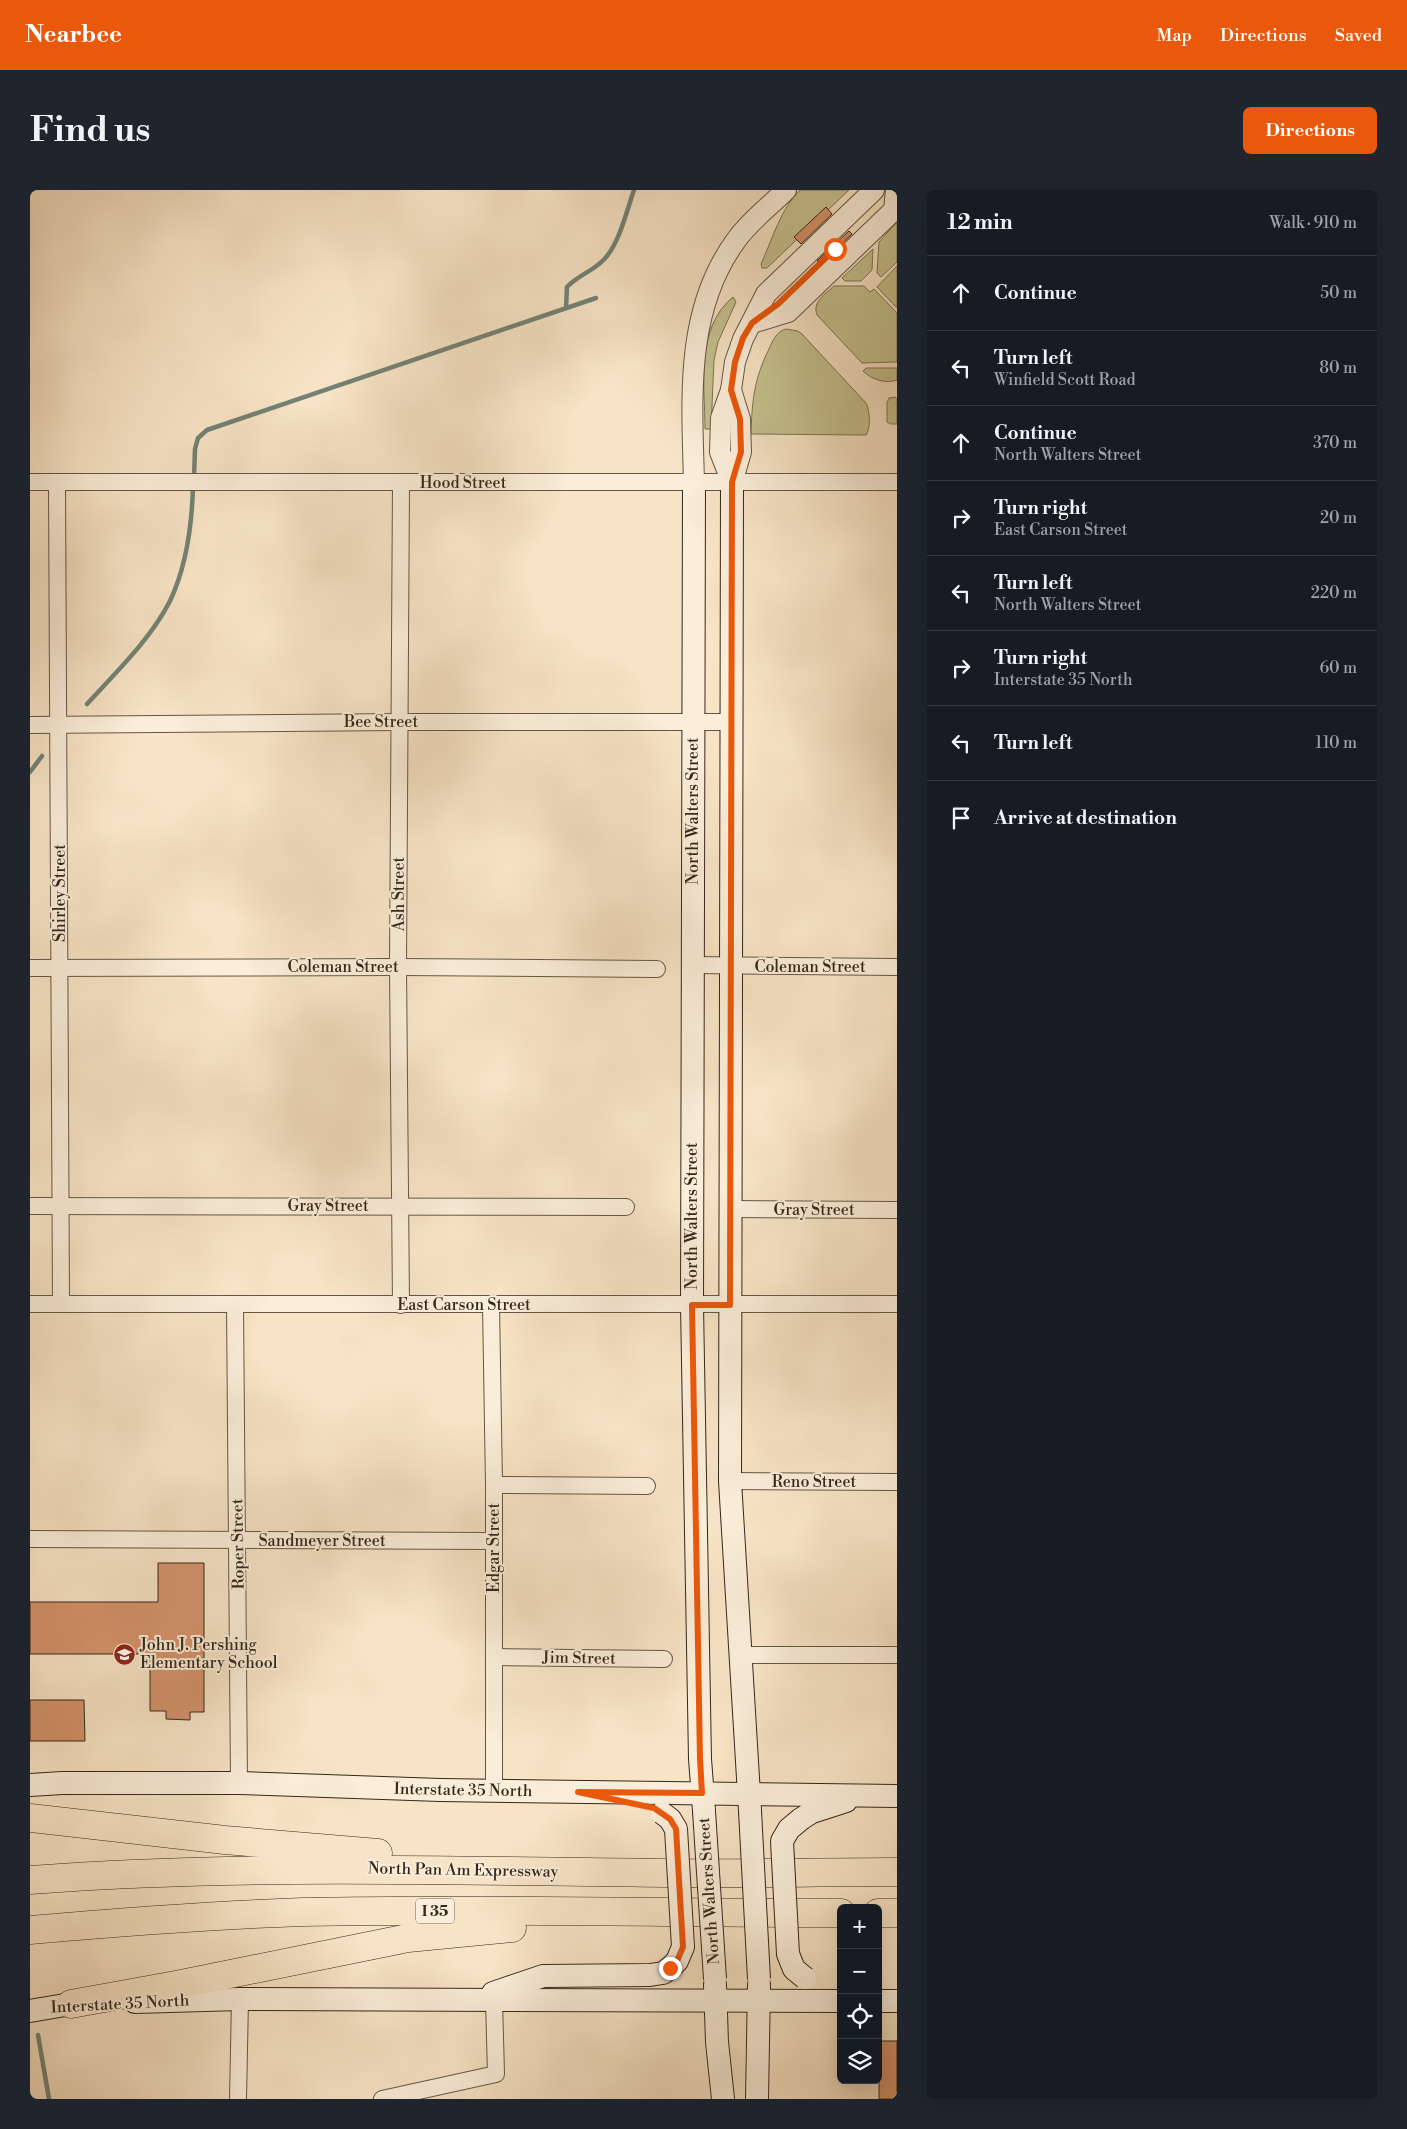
<!DOCTYPE html>
<html lang="en">
<head>
<meta charset="utf-8">
<style>
  :root { --surface:#171b24; --page:#20242c; --text:#f1f3f6; --muted:#9ea1a6; --line:#363941; --accent:#ea580c }
  body { margin:0; font-family:"Libre Bodoni",serif; background:var(--page); color:var(--text) }
  .controls { position:absolute; right:15px; bottom:15px; display:grid; overflow:hidden; border-radius:8px; box-shadow:0 5px 20px #0002 }
  .controls button { width:45px; height:45px; display:grid; place-items:center; padding:0; border:0; border-bottom:1px solid var(--line); background:var(--surface); color:var(--text); font:25px sans-serif }
  .stop { position:absolute; width:15px; height:15px; margin:-11px; border:4px solid #ea580c; border-radius:50%; background:#fff }
  .stop.end { background:#ea580c; border-color:#fff; box-shadow:0 1px 5px #0008 }
  .list { margin:0; padding:0; list-style:none }
  h2 { display:flex; justify-content:space-between; align-items:center; height:65px; margin:0; padding:0 20px; font-size:21px }
  h2 small { font-size:16px; font-weight:400; color:var(--muted) }
  .list li { display:grid; grid-template-columns:32px 1fr auto; gap:15px; align-items:center; box-sizing:border-box; height:75px; padding:0 20px; border-top:1px solid var(--line) }
  .list b { display:block; font-size:19px; white-space:nowrap }
  .list p { margin:0; font-size:16px; white-space:nowrap; color:var(--muted) }
  .list em { font-size:16px; font-style:normal; color:var(--muted) }
  .icon { flex:none; width:28px; height:28px; fill:none; stroke:currentColor; stroke-width:2; stroke-linecap:round; stroke-linejoin:round }
  .map { position:relative; flex:none; width:867px; height:1909px; overflow:hidden; border-radius:8px }
  header { display:flex; align-items:center; gap:30px; box-sizing:border-box; height:70px; padding:0 25px; background:var(--accent); color:#fff }
  header strong { font-size:24px }
  nav { display:flex; gap:28px; margin-inline-start:auto; font-size:18px }
  .intro { display:flex; align-items:center; justify-content:space-between; box-sizing:border-box; height:120px; padding:0 30px }
  h1 { margin:0; font-size:35px }
  .button { padding:12px 22px; border-radius:8px; background:var(--accent); color:#fff; font-size:18px; font-weight:700 }
  main { display:flex; gap:30px; padding:0 30px }
  aside { flex:1; background:var(--surface); border-radius:8px; box-shadow:0 5px 20px #0002 }
  .map>svg:first-child { display:block }
</style>
</head>
<body>
<header>
<strong>Nearbee</strong>
<nav><a>Map</a><a>Directions</a><a>Saved</a></nav>
</header>
<div class="intro"><h1>Find us</h1><a class="button">Directions</a></div>
<main>
<div class="map">
<svg width="867" height="1909" viewBox="0 0 867 1909">
  <rect width="100%" height="100%" fill="#f7e3c5"/>
  <filter id="stains"><feTurbulence type="fractalNoise" baseFrequency=".004" numOctaves="4"/><feColorMatrix values="0 0 0 0 .2 0 0 0 0 .09 0 0 0 0 .02 0 0 0 .5 -.17"/></filter>
  <radialGradient id="worn" r=".72"><stop offset=".6" stop-color="#630" stop-opacity="0"/><stop offset="1" stop-color="#630" stop-opacity=".3"/></radialGradient>
  <!-- green -->
  <g fill="#c5c18f" stroke="#7c7454">
    <path d="M770,0H819L737,78H732L731,74C742,50 751,18 770,0Z"/>
    <polygon points="867,32 867,72 851,87 847,83 849,52"/>
    <polygon points="843,59 842,80 831,91 815,91 812,88"/>
    <polygon points="867,76 867,118 847,97"/>
    <path d="M804,96H834L840,102L844,99L867,123V172L832,173L787,125C782,112 795,104 804,96Z"/>
    <path d="M703,107L706,112L688,152L684,170L681,239H675C675,196 665,138 703,107Z"/>
    <path d="M756,139L768,141L772,144L836,213C840,220 841,238 836,245L721,244C722,211 724,189 739,159C743,150 746,142 756,139Z"/>
    <path d="M836,178H867V190C856,194 842,190 833,181Z"/>
    <polygon points="865,207 867,209 867,234 861,234 857,232 857,213 859,208"/>
  </g>
  <g fill="none" stroke-linecap="round" stroke-linejoin="round">
    <!-- stream -->
    <g stroke="#738275" stroke-width="4.5">
      <path d="M536,118L537,97C549,84 567,80 577,66C590,50 597,20 604,0"/>
      <polyline points="164,288 165,259 168,248 177,240 566,108"/>
      <path d="M57,514C86,482 120,450 140,411C157,375 162,335 163,296"/>
      <polyline points="0,582 12,566"/>
      <polyline points="8,1845 19,1909"/>
    </g>
  </g>
  <!-- building -->
  <g fill="#d4926b" stroke="#34281a">
    <polygon points="796,17 802,24 771,54 764,47"/>
    <polygon points="819,41 822,44 790,74 787,71"/>
    <polygon points="128,1373 174,1373 174,1522 160,1522 160,1530 136,1529 136,1521 120,1521 120,1464 0,1464 0,1412 128,1412"/>
    <polygon points="0,1510 54,1510 55,1551 0,1551"/>
    <rect x="849" y="1851" width="18" height="58"/>
  </g>
  <g fill="none" stroke-linecap="round" stroke-linejoin="round">
    <defs>
      <g id="minor">
        <polyline points="0,292 867,292"/>
        <polyline points="27,293 31,1114"/>
        <polyline points="371,293 368,777 371,1115"/>
        <polyline points="0,535 370,532 702,532"/>
        <polyline points="662,775 867,777"/>
        <polyline points="0,778 368,777 627,779"/>
        <polyline points="0,1016 596,1017"/>
        <polyline points="702,1019 867,1020"/>
        <polyline points="0,1114 867,1114"/>
        <polyline points="205,1115 209,1593"/>
        <polyline points="461,1115 464,1295 464,1601"/>
        <polyline points="700,1291 867,1292"/>
        <polyline points="464,1295 617,1296"/>
        <polyline points="0,1349 464,1351"/>
        <polyline points="712,1465 867,1465"/>
        <polyline points="464,1467 634,1469"/>
        <polyline points="208,1909 210,1809"/>
        <polyline points="352,1909 466,1884 464,1810"/>
      </g>
      <g id="tertiary">
        <polyline points="722,133 758,122 864,20 866,0"/>
        <polyline points="701,200 710,229 711,262 702,293"/>
        <path d="M664,293C662,209 654,120 707,49C720,31 740,16 756,0"/>
        <polyline points="702,293 690,262 691,228 701,200 705,172 713,149 736,104 844,0"/>
      </g>
      <g id="secondary">
        <polyline points="664,293 662,1115 670,1569 674,1621"/>
        <polyline points="702,293 700,1291 720,1621"/>
        <polyline points="0,1595 32,1593 209,1593 410,1600 867,1606"/>
        <polyline points="771,1629 782,1622 816,1611"/>
        <polyline points="685,1795 687,1852 693,1909"/>
        <polyline points="463,1803 513,1786 620,1785 633,1783 640,1778"/>
        <polyline points="848,1811 867,1811"/>
        <polyline points="105,1812 210,1809 811,1811"/>
        <polyline points="0,1821 41,1814 58,1813"/>
        <polyline points="727,1909 729,1795"/>
      </g>
      <g id="motorway">
        <polyline points="0,1628 195,1650 348,1663"/>
        <path d="M0,1690C211,1674 424,1681 636,1683C713,1684 790,1682 867,1682"/>
        <polyline points="848,1723 867,1723"/>
        <path d="M0,1740C91,1732 182,1725 273,1722C452,1718 631,1723 811,1723"/>
        <polyline points="41,1814 146,1795 378,1748 482,1738"/>
      </g>
    </defs>
    <!-- minor casing -->
    <use href="#minor" stroke="#655745" stroke-width="18"/>
    <!-- tertiary casing -->
    <use href="#tertiary" stroke="#655745" stroke-width="22"/>
    <!-- secondary casing -->
    <use href="#secondary" stroke="#34281a" stroke-width="24"/>
    <!-- motorway casing -->
    <use href="#motorway" stroke="#34281a" stroke-width="29"/>
    <!-- minor -->
    <use href="#minor" stroke="#faedd9" stroke-width="16"/>
    <!-- tertiary -->
    <use href="#tertiary" stroke="#faedd9" stroke-width="20"/>
    <!-- secondary -->
    <use href="#secondary" stroke="#faedd9" stroke-width="22"/>
    <!-- motorway -->
    <use href="#motorway" stroke="#f7e3c5" stroke-width="28"/>
    <defs>
      <g id="secondary-bridge">
        <polyline points="674,1621 685,1789"/>
        <polyline points="720,1621 729,1789"/>
        <polyline points="632,1623 640,1629 646,1639 653,1757 647,1771 640,1778"/>
        <polyline points="771,1629 759,1639 752,1651 758,1764 764,1779 775,1788"/>
      </g>
    </defs>
    <!-- secondary-bridge casing -->
    <use href="#secondary-bridge" stroke="#34281a" stroke-width="24" stroke-linecap="butt"/>
    <!-- secondary-bridge -->
    <use href="#secondary-bridge" stroke="#faedd9" stroke-width="22"/>
  </g>
  <g fill="none" stroke-linecap="round" stroke-linejoin="round">
    <!-- route -->
    <polyline stroke="#ea580c" stroke-width="6" points="640,1778 647,1771 653,1757 646,1639 640,1629 624,1618 548,1602 672,1603 670,1569 662,1115 700,1115 702,292 711,262 710,229 701,200 705,172 713,148 722,133 748,114 805,59"/>
  </g>
  <!-- icons -->
  <defs>
    <symbol id="school-disc" viewBox="-11 -11 22 22"><circle r="9.5" fill="#8f2418" stroke="#faedd9"/><path d="M0-5L7-2L0 1L-7-2ZM-4 1L0 2.5L4 1V4Q0 6-4 4Z" fill="#fff"/></symbol>
  </defs>
  <g fill-rule="evenodd">
    <use href="#school-disc" x="82" y="1452" width="25" height="25"/>
  </g>
  <g text-anchor="middle" dominant-baseline="central" stroke-width="4" stroke-linejoin="round" paint-order="stroke">
    <!-- shield labels -->
    <rect fill="#faedd9" stroke="#6f6353" stroke-width="1" x="386" y="1708.5" width="38" height="25" rx="4"/>
    <g font-size="15" font-weight="bold" fill="#34281a">
      <text x="405" y="1721">I 35</text>
    </g>
    <!-- street labels -->
    <g font-size="16" fill="#34281a" stroke="#faedd9">
      <text x="433" y="293">Hood Street</text>
      <text x="351" y="532">Bee Street</text>
      <text transform="translate(663 621) rotate(-90)">North Walters Street</text>
      <text transform="translate(30 703) rotate(-90)">Shirley Street</text>
      <text transform="translate(369 704) rotate(-90)">Ash Street</text>
      <text x="313" y="777">Coleman Street</text>
      <text x="780" y="777">Coleman Street</text>
      <text x="298" y="1016">Gray Street</text>
      <text x="784" y="1020">Gray Street</text>
      <text transform="translate(662 1026) rotate(-90)">North Walters Street</text>
      <text x="434" y="1115">East Carson Street</text>
      <text x="784" y="1292">Reno Street</text>
      <text x="292" y="1351">Sandmeyer Street</text>
      <text transform="translate(208 1354) rotate(-91)">Roper Street</text>
      <text transform="translate(464 1358) rotate(-90)">Edgar Street</text>
      <text transform="translate(549 1468) rotate(1)">Jim Street</text>
      <text transform="translate(433 1600) rotate(1)">Interstate 35 North</text>
      <text transform="translate(433 1680) rotate(1)">North Pan Am Expressway</text>
      <text transform="translate(679 1701) rotate(-94)">North Walters Street</text>
      <text transform="translate(90 1814) rotate(-3)">Interstate 35 North</text>
    </g>
    <!-- poi labels -->
    <g font-size="16" fill="#34281a" stroke="#faedd9" text-anchor="start">
      <text x="110" y="1455">John J. Pershing<tspan x="110" dy="18">Elementary School</tspan></text>
    </g>
  </g>
  <rect width="100%" height="100%" filter="url(#stains)"/>
  <rect width="100%" height="100%" fill="url(#worn)"/>
</svg>
<div class="controls">
<button>+</button>
<button>−</button>
<button><svg class="icon" aria-label="locate" viewBox="0 0 24 24"><circle cx="12" cy="12" r="6"/><path d="M12 2v4M12 18v4M2 12h4M18 12h4"/></svg></button>
<button><svg class="icon" aria-label="layers" viewBox="0 0 24 24"><path d="M12 4l9 5-9 5-9-5zM3 14l9 5 9-5"/></svg></button>
</div>
<div class="stop" style="left:805px;top:59px"></div>
<div class="stop end" style="left:640px;top:1778px"></div>
</div>
<aside>
<h2>12 min<small>Walk · 910 m</small></h2>
<ul class="list">
<li><svg class="icon" aria-label="ahead" viewBox="0 0 24 24"><path d="M12 20V5M6 11l6-6 6 6"/></svg><div><b>Continue</b></div><em>50 m</em></li>
<li><svg class="icon" aria-label="left" viewBox="0 0 24 24"><path d="M17 20v-9H6M10 6l-5 5 5 5"/></svg><div><b>Turn left</b><p>Winfield Scott Road</p></div><em>80 m</em></li>
<li><svg class="icon" aria-label="ahead" viewBox="0 0 24 24"><path d="M12 20V5M6 11l6-6 6 6"/></svg><div><b>Continue</b><p>North Walters Street</p></div><em>370 m</em></li>
<li><svg class="icon" aria-label="right" viewBox="0 0 24 24"><path d="M7 20v-9h11M14 6l5 5-5 5"/></svg><div><b>Turn right</b><p>East Carson Street</p></div><em>20 m</em></li>
<li><svg class="icon" aria-label="left" viewBox="0 0 24 24"><path d="M17 20v-9H6M10 6l-5 5 5 5"/></svg><div><b>Turn left</b><p>North Walters Street</p></div><em>220 m</em></li>
<li><svg class="icon" aria-label="right" viewBox="0 0 24 24"><path d="M7 20v-9h11M14 6l5 5-5 5"/></svg><div><b>Turn right</b><p>Interstate 35 North</p></div><em>60 m</em></li>
<li><svg class="icon" aria-label="left" viewBox="0 0 24 24"><path d="M17 20v-9H6M10 6l-5 5 5 5"/></svg><div><b>Turn left</b></div><em>110 m</em></li>
<li><svg class="icon" aria-label="arrive" viewBox="0 0 24 24"><path d="M6 21V4h12l-3 4 3 4H6"/></svg><div><b>Arrive at destination</b></div></li>
</ul>
</aside>
</main>
</body>
</html>
